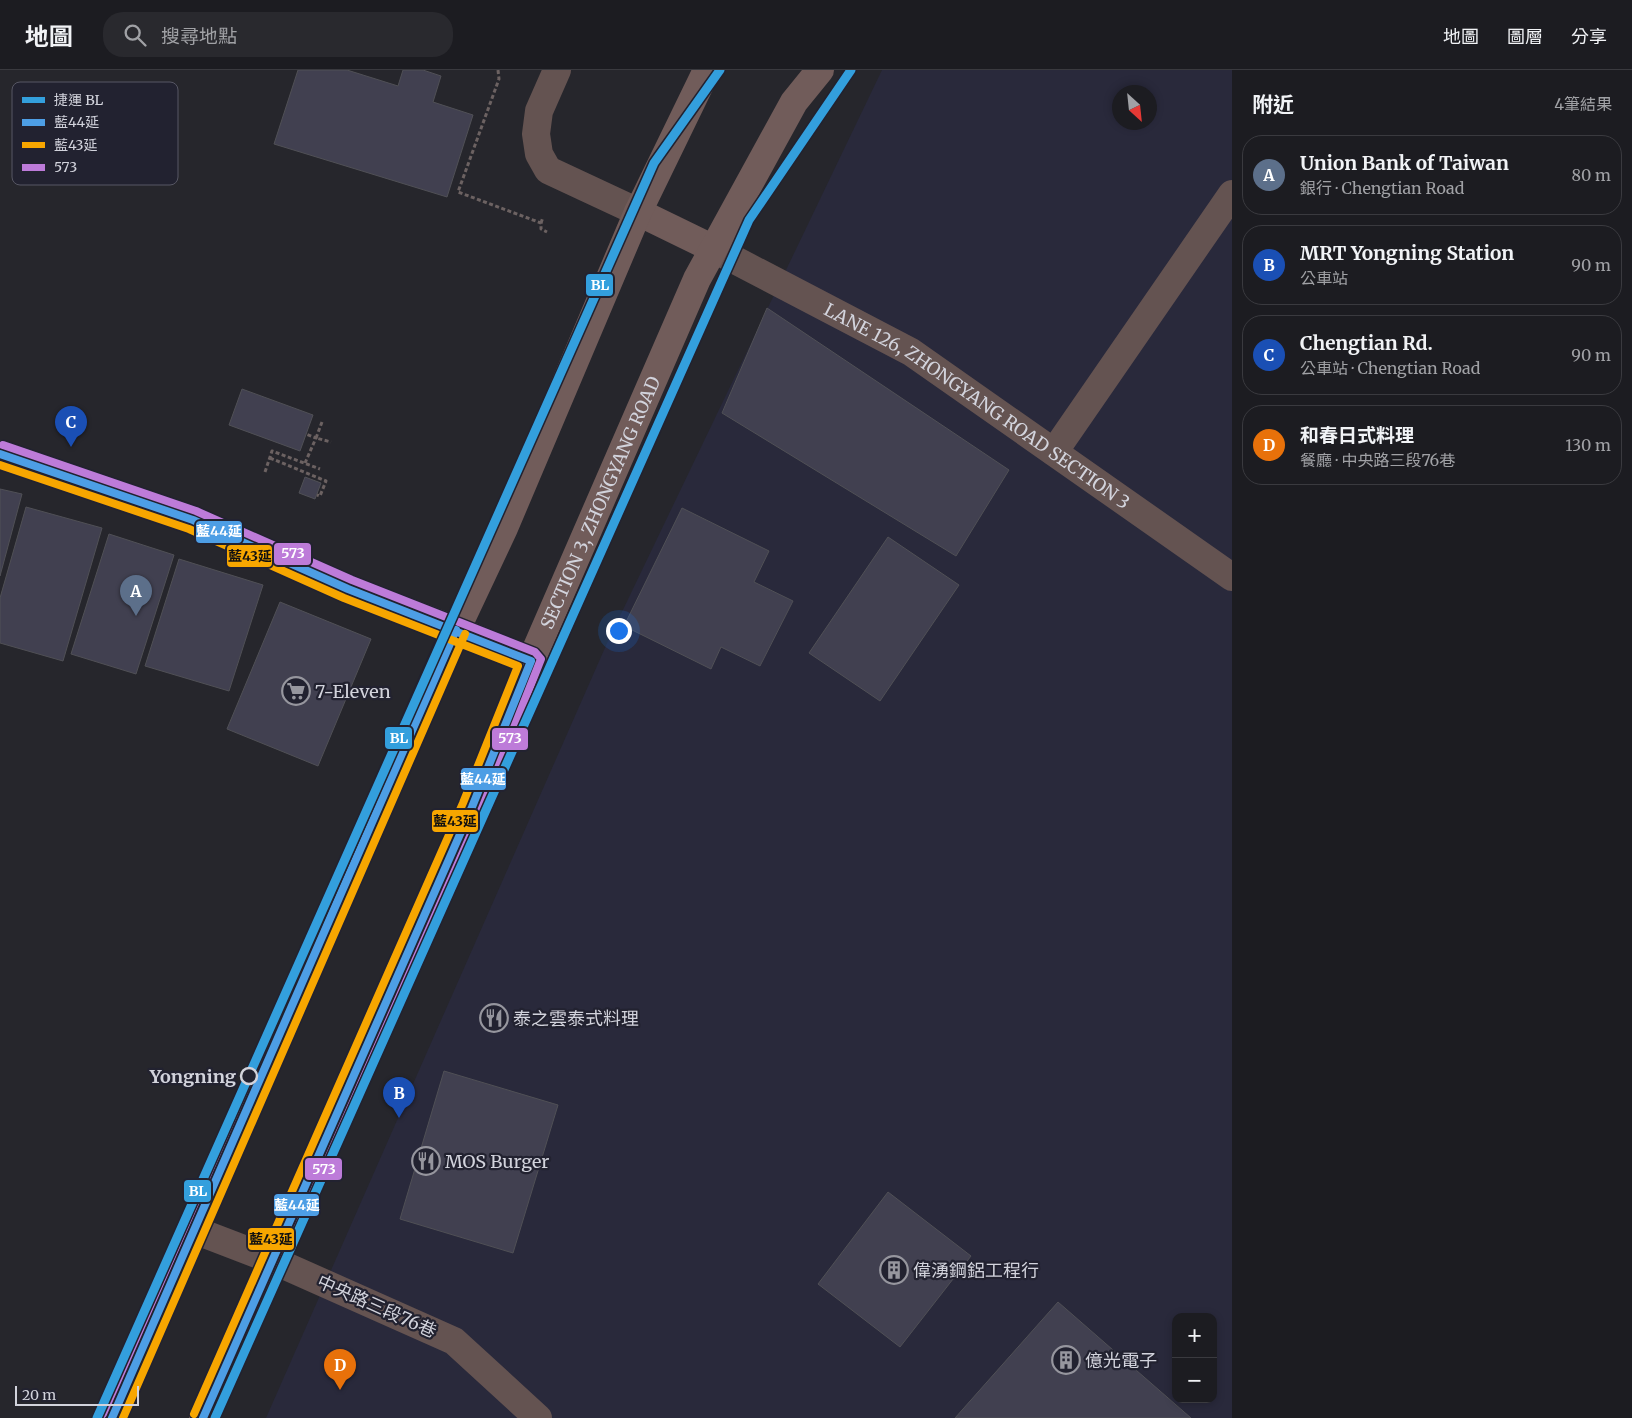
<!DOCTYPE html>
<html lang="zh-TW">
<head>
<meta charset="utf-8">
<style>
  :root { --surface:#1c1c21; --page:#29292e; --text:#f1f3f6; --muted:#a0a1a5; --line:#3a3a3f; --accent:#1a73e8 }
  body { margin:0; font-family:Merriweather,"Noto Sans TC",serif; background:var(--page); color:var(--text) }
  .controls { position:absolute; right:15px; bottom:15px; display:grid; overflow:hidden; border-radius:10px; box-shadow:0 2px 8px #0003 }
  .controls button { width:45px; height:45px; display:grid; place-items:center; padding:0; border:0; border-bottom:1px solid var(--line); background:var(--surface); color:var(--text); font:25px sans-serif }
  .compass { position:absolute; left:1112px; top:15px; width:45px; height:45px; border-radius:50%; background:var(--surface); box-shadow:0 2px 8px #0003; rotate:153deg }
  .scale { position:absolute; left:15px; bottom:12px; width:124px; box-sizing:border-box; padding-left:5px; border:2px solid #d2d3dc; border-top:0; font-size:14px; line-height:18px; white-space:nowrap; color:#d2d3dc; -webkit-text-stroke:4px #222230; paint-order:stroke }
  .you { position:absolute; left:618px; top:560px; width:18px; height:18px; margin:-12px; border:4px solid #fff; border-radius:50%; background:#1a73e8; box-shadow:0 0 0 8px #1a73e833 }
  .badge { display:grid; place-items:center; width:32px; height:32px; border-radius:50%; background:var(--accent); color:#fff; font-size:16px; font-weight:700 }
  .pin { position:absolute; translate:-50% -41px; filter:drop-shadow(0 1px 2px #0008) }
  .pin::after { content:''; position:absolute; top:26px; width:18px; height:15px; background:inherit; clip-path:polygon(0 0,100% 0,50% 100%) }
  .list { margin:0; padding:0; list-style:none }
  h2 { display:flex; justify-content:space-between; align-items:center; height:65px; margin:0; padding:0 20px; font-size:21px }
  h2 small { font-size:16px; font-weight:400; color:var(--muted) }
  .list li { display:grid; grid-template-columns:32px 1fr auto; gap:15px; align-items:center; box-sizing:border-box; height:80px; margin:0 10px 10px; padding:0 10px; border:1px solid var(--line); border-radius:20px }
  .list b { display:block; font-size:19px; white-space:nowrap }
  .list p { margin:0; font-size:16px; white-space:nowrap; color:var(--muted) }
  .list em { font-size:16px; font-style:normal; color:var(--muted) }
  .icon { flex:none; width:28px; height:28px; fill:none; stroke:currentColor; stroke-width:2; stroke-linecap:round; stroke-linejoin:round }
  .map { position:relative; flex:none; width:1232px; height:1348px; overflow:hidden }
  header { display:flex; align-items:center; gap:30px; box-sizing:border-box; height:70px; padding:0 25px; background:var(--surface); border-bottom:1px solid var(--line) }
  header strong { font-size:24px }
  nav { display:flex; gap:28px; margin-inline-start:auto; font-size:18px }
  .search { width:350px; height:45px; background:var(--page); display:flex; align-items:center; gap:12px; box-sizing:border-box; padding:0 18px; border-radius:20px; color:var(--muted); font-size:19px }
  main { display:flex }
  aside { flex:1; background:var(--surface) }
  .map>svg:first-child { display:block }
</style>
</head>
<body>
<header>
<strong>地圖</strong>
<div class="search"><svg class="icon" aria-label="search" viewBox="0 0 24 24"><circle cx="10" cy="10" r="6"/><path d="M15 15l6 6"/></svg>搜尋地點</div>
<nav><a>地圖</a><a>圖層</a><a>分享</a></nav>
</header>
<main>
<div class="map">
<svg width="1232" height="1348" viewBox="0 0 1232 1348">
  <rect width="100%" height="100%" fill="#26262c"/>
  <!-- built -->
  <path fill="#29293b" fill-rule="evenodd" d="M882,0H1232V1348H266L608,571ZM1120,22H1150V52H1120ZM1176,1247H1213V1329H1176Z"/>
  <!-- building -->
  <g fill="#414050" stroke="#505056">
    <polygon points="298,0 347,0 398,16 403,0 423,0 441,6 433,32 473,45 447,127 274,74"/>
    <polygon points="767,238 1009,400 956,486 722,343"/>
    <polygon points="242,319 313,345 300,381 229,355"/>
    <polygon points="305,407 321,413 315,429 299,423"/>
    <polygon points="0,419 22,424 0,506"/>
    <polygon points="26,437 102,458 63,591 0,573 0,528"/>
    <polygon points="682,438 769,481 754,512 793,531 760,596 721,577 711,599 624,556"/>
    <polygon points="109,464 174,485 136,604 71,584"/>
    <polygon points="888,467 959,515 880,631 809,583"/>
    <polygon points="179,489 263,515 229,621 145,596"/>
    <polygon points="280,532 371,569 318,696 227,659"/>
    <polygon points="444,1001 558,1035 513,1183 400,1149"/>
    <polygon points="888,1122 971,1186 900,1277 818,1214"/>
    <polygon points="1058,1232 1191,1348 955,1348"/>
  </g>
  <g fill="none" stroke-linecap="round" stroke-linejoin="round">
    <!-- path -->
    <g stroke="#6c6262" stroke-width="3" stroke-dasharray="4 2.5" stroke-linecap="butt">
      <polyline points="498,0 499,9 458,122 541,153 541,159 547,162"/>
      <polyline points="541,153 543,147"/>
      <polyline points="322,352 316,368 331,372"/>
      <polyline points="270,388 326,411 320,426 317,425"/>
      <polyline points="305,393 316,368 306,364"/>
      <polyline points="265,402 272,381 320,399"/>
    </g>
    <!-- minor -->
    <g stroke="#645351" stroke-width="28">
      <polyline points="557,0 539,41 536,64 539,84 548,100 638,142"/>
      <path id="s1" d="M712,178L911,282L1232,507"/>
      <polyline points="1054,382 1232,124"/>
      <polyline points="0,384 193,450 348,519 456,560 531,591"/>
      <polyline points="194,1160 272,1190 454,1271 538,1348"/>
    </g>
    <!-- major -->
    <g stroke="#715c5a" stroke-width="28">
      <polyline points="638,142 712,178"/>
      <polyline points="112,1348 456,560 504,458 638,142 707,0"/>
      <path id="s2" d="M203,1348L472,737L531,591L697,209L794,32L820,0"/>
    </g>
    <defs>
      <g id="bus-1">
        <polyline points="0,384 193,450 348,519 531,591 472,737 203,1348"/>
        <polyline points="112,1348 456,560"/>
      </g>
      <g id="bus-2">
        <polyline points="0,395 189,459 344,528 518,596 463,733 194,1344"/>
        <polyline points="123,1348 465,564"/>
      </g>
      <g id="bus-3">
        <polyline points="3,375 196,441 352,510 535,582 541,589 481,741 214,1348"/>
        <polyline points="103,1344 447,556"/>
      </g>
    </defs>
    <!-- bus-1 casing -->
    <use href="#bus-1" stroke="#222230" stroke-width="11"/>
    <!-- bus-2 casing -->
    <use href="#bus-2" stroke="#222230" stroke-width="11"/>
    <!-- bus-3 casing -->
    <use href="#bus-3" stroke="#222230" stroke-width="11"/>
    <!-- bus-1 -->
    <use href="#bus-1" stroke="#4d9ee5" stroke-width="8"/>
    <!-- bus-2 -->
    <use href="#bus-2" stroke="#f7a600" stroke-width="8"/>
    <!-- bus-3 -->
    <use href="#bus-3" stroke="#bd7bd9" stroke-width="8"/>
    <defs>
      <g id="metro-1">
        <polyline points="97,1348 654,93 720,0"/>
        <polyline points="215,1348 749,150 851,0"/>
      </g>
    </defs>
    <!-- metro-1 casing -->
    <use href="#metro-1" stroke="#222230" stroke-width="12"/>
    <!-- metro-1 -->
    <use href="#metro-1" stroke="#339fdd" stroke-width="9"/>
  </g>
  <!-- icons -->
  <defs>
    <symbol id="supermarket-ring" viewBox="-11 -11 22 22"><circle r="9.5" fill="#222230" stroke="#96969e" stroke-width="1.5"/><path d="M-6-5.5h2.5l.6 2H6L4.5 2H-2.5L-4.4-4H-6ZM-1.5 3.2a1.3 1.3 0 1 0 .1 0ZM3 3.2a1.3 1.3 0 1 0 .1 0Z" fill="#96969e"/></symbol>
    <symbol id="restaurant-ring" viewBox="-11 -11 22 22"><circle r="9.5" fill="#222230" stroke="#96969e" stroke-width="1.5"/><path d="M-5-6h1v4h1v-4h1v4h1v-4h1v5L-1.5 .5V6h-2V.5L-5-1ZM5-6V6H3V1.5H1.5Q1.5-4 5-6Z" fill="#96969e"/></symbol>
    <symbol id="building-ring" viewBox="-11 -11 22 22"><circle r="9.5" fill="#222230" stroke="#96969e" stroke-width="1.5"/><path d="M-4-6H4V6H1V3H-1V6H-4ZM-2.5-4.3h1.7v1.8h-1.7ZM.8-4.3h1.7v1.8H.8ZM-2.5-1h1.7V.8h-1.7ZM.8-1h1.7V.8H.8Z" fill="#96969e"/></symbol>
  </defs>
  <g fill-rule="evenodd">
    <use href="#supermarket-ring" x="280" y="605" width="32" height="32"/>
    <use href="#restaurant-ring" x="478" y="932" width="32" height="32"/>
    <use href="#restaurant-ring" x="410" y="1075" width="32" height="32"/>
    <use href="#building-ring" x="878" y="1184" width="32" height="32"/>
    <use href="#building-ring" x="1050" y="1274" width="32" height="32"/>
  </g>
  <!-- markers -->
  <circle fill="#222230" stroke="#d2d3dc" stroke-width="2.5" cx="249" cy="1006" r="8"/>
  <g text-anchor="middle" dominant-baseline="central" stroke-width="4.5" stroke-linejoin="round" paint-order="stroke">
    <!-- street labels -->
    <g font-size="18" fill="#d2d3dc" stroke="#222230">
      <text stroke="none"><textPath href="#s1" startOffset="309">LANE 126, ZHONGYANG ROAD SECTION 3</textPath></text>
      <text stroke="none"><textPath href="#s2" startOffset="998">SECTION 3, ZHONGYANG ROAD</textPath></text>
      <text transform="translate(377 1236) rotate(24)">中央路三段76巷</text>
    </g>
    <!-- poi labels -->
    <g font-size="18" fill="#d2d3dc" stroke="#222230" text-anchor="start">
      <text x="315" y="621">7-Eleven</text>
      <text x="513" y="948">泰之雲泰式料理</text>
      <text x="445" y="1091">MOS Burger</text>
      <text x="913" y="1200">偉湧鋼鋁工程行</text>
      <text x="1085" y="1290">億光電子</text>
    </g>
    <!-- stop labels -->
    <g font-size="18" font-weight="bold" fill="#d2d3dc" stroke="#222230" text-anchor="end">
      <text x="236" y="1006">Yongning</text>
    </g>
  </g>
  <!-- legend -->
  <rect x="12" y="12" width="166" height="103" rx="8" fill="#222230" stroke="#575764" stroke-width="1"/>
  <rect x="22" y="27" width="23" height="6" fill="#339fdd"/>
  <rect x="22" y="49" width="23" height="7" fill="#4d9ee5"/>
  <rect x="22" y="72" width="23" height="6" fill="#f7a600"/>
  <rect x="22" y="94" width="23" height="7" fill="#bd7bd9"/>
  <g font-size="14" fill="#d2d3dc">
    <text x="54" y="35">捷運 BL</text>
    <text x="54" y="57">藍44延</text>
    <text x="54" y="80">藍43延</text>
    <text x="54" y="102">573</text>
  </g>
  <g stroke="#222230" stroke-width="2">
    <rect x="585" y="203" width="29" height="24" rx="5" fill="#339fdd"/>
    <rect x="195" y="450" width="48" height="24" rx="5" fill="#4d9ee5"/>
    <rect x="273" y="472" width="39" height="24" rx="5" fill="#bd7bd9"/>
    <rect x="226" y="474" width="47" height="24" rx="5" fill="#f7a600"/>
    <rect x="384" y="656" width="29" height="24" rx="5" fill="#339fdd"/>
    <rect x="491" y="657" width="38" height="24" rx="5" fill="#bd7bd9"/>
    <rect x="460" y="697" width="47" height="24" rx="5" fill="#4d9ee5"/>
    <rect x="431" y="739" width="48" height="24" rx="5" fill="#f7a600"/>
    <rect x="304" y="1087" width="39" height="24" rx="5" fill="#bd7bd9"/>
    <rect x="183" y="1109" width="29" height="24" rx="5" fill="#339fdd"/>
    <rect x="273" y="1123" width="47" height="24" rx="5" fill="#4d9ee5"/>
    <rect x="247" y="1157" width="48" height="24" rx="5" fill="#f7a600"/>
  </g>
  <g font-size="14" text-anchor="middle" font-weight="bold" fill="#fff">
    <text x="600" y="220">BL</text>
    <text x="219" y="466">藍44延</text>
    <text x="293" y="488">573</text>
    <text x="399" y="673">BL</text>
    <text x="510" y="673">573</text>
    <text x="483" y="714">藍44延</text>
    <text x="324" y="1104">573</text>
    <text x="198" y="1126">BL</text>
    <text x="297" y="1140">藍44延</text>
  </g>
  <g font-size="14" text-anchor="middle" font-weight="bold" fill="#111">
    <text x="250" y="491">藍43延</text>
    <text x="455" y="756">藍43延</text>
    <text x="271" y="1174">藍43延</text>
  </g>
</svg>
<div class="controls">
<button>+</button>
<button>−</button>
</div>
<svg class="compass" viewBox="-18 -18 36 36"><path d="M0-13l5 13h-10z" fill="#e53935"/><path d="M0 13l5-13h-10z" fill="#a0a1a5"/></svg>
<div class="scale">20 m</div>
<div class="you"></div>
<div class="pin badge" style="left:136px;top:546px;background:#5c6f8a">A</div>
<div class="pin badge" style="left:399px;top:1048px;background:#1a4fb4">B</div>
<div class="pin badge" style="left:71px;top:377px;background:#1a4fb4">C</div>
<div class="pin badge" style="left:340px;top:1320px;background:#e8710a">D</div>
</div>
<aside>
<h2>附近<small>4筆結果</small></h2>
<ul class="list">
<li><span class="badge" style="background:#5c6f8a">A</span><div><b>Union Bank of Taiwan</b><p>銀行 · Chengtian Road</p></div><em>80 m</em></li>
<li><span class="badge" style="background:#1a4fb4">B</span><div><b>MRT Yongning Station</b><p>公車站</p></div><em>90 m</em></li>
<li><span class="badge" style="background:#1a4fb4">C</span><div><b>Chengtian Rd.</b><p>公車站 · Chengtian Road</p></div><em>90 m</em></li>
<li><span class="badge" style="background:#e8710a">D</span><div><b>和春日式料理</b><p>餐廳 · 中央路三段76巷</p></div><em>130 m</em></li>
</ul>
</aside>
</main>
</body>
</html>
